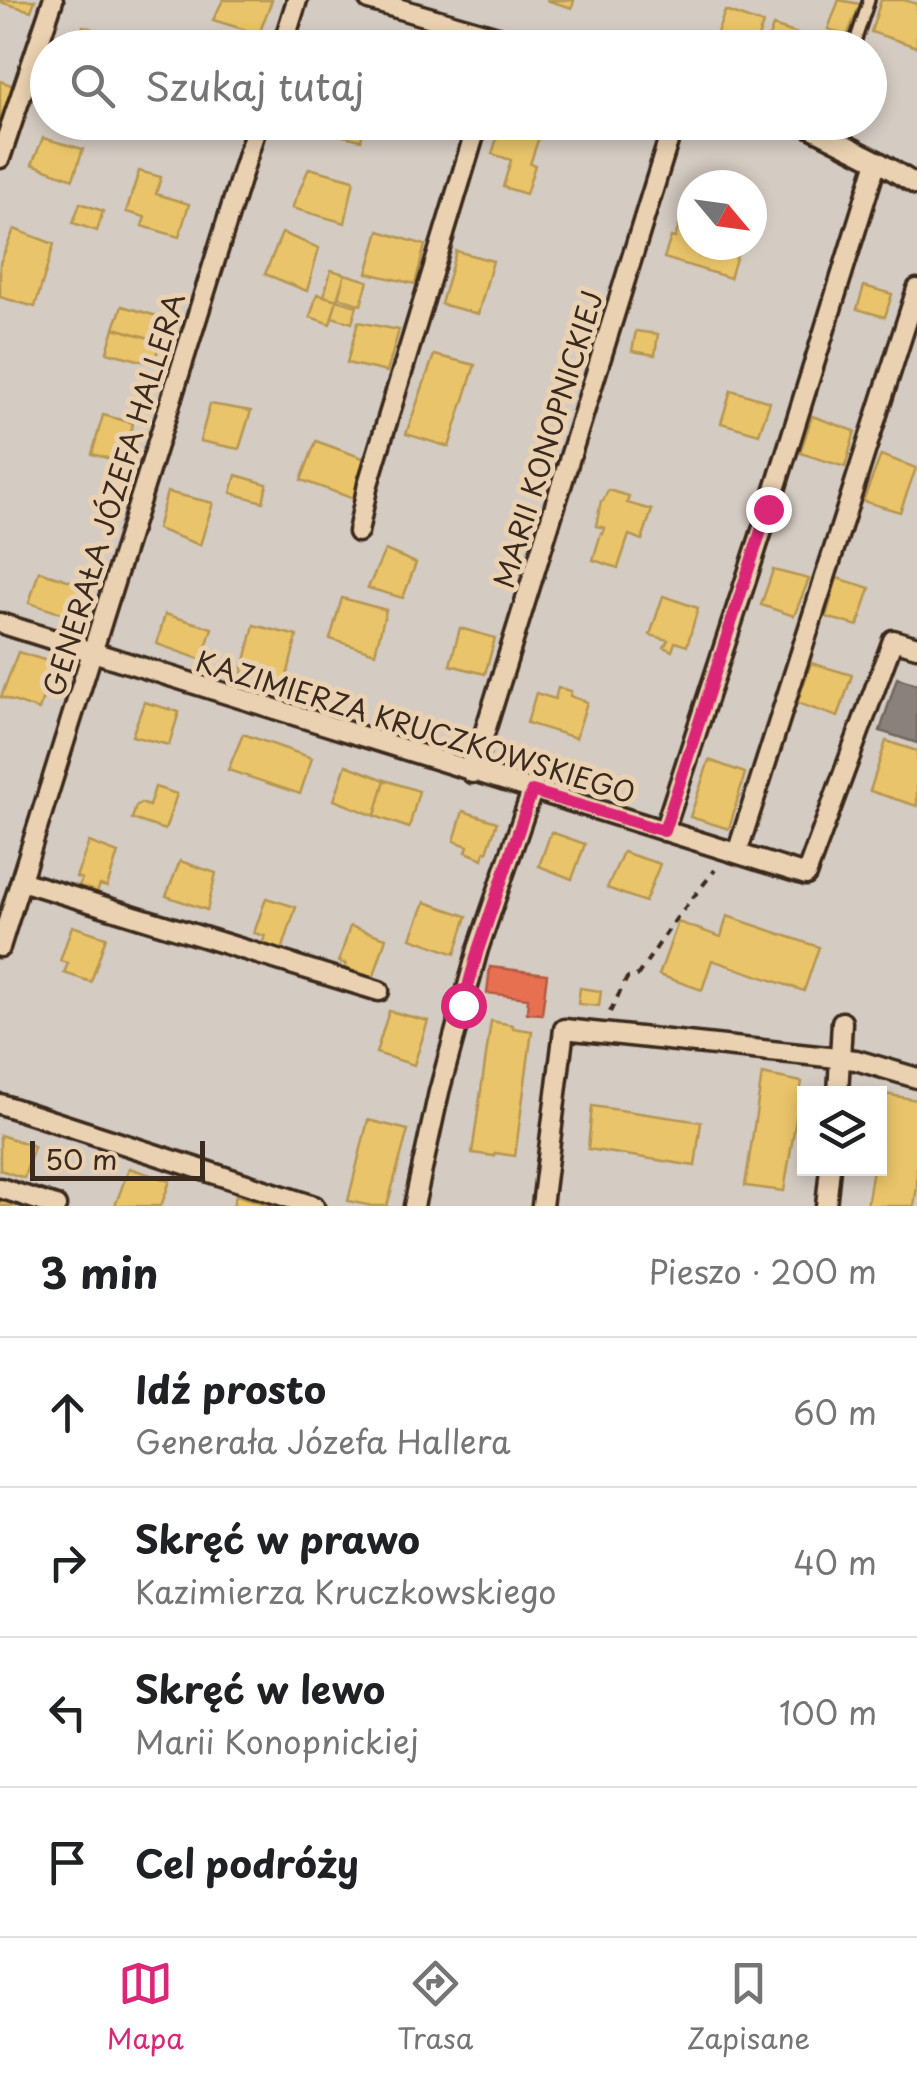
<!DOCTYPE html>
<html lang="pl">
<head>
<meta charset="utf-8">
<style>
  :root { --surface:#fff; --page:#f6f6f6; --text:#202124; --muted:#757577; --line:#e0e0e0; --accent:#db2777 }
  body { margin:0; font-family:"Playpen Sans",sans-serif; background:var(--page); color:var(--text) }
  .controls { position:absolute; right:30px; bottom:30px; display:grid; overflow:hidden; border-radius:0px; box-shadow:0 5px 15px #0003 }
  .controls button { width:90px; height:90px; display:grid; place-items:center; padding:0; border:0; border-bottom:2px solid var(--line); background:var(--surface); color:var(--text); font:50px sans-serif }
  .compass { position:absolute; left:677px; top:170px; width:90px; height:90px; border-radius:50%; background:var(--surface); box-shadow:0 5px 15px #0003; rotate:119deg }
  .scale { position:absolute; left:30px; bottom:25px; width:175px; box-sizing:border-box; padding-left:10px; border:5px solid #3b2a1e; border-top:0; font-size:28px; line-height:35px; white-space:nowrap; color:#3b2a1e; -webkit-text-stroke:8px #e9d1b1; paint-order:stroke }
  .stop { position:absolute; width:30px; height:30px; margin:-22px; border:8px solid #db2777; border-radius:50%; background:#fff }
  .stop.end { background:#db2777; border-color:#fff; box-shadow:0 2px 10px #0008 }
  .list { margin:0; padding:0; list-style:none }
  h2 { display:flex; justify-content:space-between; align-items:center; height:130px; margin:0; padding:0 40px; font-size:42px }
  h2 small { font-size:32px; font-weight:400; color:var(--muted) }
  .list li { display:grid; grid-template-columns:65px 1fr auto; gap:30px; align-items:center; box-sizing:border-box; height:150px; padding:0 40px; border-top:2px solid var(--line) }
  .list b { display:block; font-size:38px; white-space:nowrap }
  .list p { margin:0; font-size:32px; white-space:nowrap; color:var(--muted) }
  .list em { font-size:32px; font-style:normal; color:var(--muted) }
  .icon { flex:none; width:55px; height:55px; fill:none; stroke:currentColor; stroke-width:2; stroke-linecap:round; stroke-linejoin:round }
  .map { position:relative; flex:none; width:917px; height:1206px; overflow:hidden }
  .search { position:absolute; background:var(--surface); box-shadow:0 5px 15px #0003; left:30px; right:30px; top:30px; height:110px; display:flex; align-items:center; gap:25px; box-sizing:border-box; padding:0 35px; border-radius:55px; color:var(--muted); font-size:38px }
  .sheet { height:730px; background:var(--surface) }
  nav { display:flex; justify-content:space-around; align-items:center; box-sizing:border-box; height:140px; border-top:2px solid var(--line); background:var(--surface); font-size:28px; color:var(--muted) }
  nav a { display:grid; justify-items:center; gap:5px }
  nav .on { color:var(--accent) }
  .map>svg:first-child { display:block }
</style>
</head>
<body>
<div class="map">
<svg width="917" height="1206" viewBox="0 0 917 1206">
  <rect width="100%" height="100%" fill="#d4cbc2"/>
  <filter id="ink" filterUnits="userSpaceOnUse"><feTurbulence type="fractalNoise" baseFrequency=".01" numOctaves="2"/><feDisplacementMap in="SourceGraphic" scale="20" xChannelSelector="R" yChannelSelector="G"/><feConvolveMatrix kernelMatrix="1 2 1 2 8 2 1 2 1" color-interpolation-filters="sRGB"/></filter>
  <g filter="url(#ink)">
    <!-- homes -->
    <g fill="#e9c46a" stroke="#b59653" stroke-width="2.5">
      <polygon points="0,0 35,0 31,11 0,2"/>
      <polygon points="223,0 272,0 259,34 213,20"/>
      <polygon points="546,0 574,0 572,8"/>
      <polygon points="839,0 860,4 847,36 828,29"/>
      <polygon points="881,0 904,0 917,4 917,47 871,32"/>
      <polygon points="725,11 763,24 754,48 733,48 714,41"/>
      <polygon points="83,26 125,39 122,48 76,48"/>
      <polygon points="773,26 804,36 799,48 765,48"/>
      <polygon points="0,81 14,86 0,124"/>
      <polygon points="319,122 365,122 361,140 317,130"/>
      <polygon points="502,122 534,122 543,125 530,164 535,165 526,194 503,187 511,160 492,154"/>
      <polygon points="43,138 83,149 73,179 32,164"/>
      <polygon points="309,168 354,180 345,223 292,208"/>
      <polygon points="139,171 161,177 156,194 189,204 179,237 142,226 145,217 126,212"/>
      <polygon points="80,203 103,211 97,231 73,223"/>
      <polygon points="684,210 692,213 692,245 711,245 710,247 737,255 730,278 664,258 671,237 675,238"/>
      <polygon points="14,229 54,244 35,307 0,297 0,263"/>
      <polygon points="379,231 425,245 415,284 367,273"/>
      <polygon points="282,233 319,248 307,291 265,274"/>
      <polygon points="456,251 493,261 478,314 441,304"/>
      <polygon points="331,270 345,274 337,300 324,296"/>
      <polygon points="345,274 368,281 361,305 338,297"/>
      <polygon points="864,286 892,294 885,317 857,309"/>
      <polygon points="317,294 337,300 330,324 310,317"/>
      <polygon points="337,300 357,306 352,323 332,317"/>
      <polygon points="122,306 164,318 160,341 114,328"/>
      <polygon points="358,322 399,330 387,372 347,363"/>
      <polygon points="114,328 160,341 154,364 107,352"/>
      <polygon points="636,331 658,334 655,355 632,351"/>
      <polygon points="434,355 475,365 449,447 406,434"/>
      <polygon points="731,390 770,402 759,434 721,423"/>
      <polygon points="210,404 251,411 239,449 200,441"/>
      <polygon points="103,415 133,423 122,462 92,454"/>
      <polygon points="812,416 855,431 845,467 800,453"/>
      <polygon points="316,441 371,461 357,500 301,480"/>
      <polygon points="881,455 916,468 900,512 863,501"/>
      <polygon points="236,475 267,484 263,502 231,493"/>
      <polygon points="608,490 629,496 627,503 652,510 642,540 629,535 618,568 593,560 601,533 603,534 605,528 596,526 601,501 603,501"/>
      <polygon points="167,492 213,503 200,545 157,529"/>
      <polygon points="385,550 416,563 403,598 368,588"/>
      <polygon points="773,570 809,579 794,616 761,605"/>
      <polygon points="39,571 84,585 76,610 68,607 66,615 29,603"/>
      <polygon points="837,578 870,588 858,626 826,617"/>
      <polygon points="663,596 698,608 687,646 675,642 672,651 664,647 668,640 650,635"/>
      <polygon points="342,598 386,610 375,653 330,639"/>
      <polygon points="165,614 212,628 202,660 157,644"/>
      <polygon points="254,625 297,636 285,684 242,673"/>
      <polygon points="460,628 495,638 485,674 450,665"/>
      <polygon points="18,652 54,663 39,710 1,697"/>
      <polygon points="811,663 852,675 838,717 797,703"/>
      <polygon points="558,688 571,691 570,696 587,702 576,738 527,723 536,693 555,699"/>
      <polygon points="144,702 179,712 169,745 132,736"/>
      <polygon points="243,734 312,758 300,794 228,770"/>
      <polygon points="886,741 917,751 917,806 870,791"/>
      <polygon points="709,760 745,773 729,829 690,817"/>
      <polygon points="346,765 385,780 375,816 334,800"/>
      <polygon points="385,780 419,791 409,828 375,816"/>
      <polygon points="155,787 177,794 165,830 132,819 136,806 141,803 149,806"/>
      <polygon points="463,811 497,822 487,852 485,851 483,859 466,852 468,846 454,841"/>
      <polygon points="551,832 585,844 572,879 539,866"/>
      <polygon points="89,842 118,853 107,887 100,885 97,892 79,886 82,879 76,877"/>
      <polygon points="623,852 660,864 645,902 607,888"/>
      <polygon points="180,861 216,873 207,910 166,896"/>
      <polygon points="266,898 296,907 282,951 262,945 265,936 254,933"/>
      <polygon points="425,902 467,916 455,954 411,938"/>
      <polygon points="727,916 819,947 804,991 712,960 702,990 659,975 678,922 721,937"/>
      <polygon points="72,926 106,937 91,982 64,973 68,963 60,961"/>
      <polygon points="350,926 386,938 372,982 343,973 346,964 339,962"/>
      <polygon points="580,988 601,991 599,1006 578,1004"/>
      <polygon points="389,1011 428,1021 414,1065 376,1053"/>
      <polygon points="491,1021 513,1025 513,1028 532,1031 515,1156 495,1153 494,1156 472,1153"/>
      <polygon points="762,1074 802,1082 784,1191 745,1186"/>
      <polygon points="885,1094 917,1100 917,1187 914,1206 867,1206 873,1168 880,1168 880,1127"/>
      <polygon points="592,1106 701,1122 695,1166 588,1149"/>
      <polygon points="368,1120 408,1130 387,1206 372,1206 348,1201"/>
      <polygon points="0,1135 34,1146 24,1178 0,1170"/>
      <polygon points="129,1168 170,1181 161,1206 115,1206"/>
      <polygon points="0,1195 25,1205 25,1206 0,1206"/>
      <polygon points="236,1195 272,1206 233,1206"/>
    </g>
    <!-- shops -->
    <polygon fill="#e76f51" stroke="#b35a42" stroke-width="2.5" points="490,967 547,974 542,1014 527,1013 528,998 487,993"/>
    <!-- industry -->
    <polygon fill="#8a817c" stroke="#726760" stroke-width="2.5" points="897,678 917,684 917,743 880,731"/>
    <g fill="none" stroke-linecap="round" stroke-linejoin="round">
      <defs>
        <polyline id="lane" points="853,48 869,0"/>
        <g id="street">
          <polyline points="369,0 536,48"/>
          <polyline points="282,48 297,0"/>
          <polyline points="800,122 877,161 917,185"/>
          <polyline points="0,158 53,0"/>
          <polyline points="358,532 368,484 478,122"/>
          <polyline points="0,623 806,875 893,640 917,647"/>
          <polyline points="472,773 674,122"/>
          <polyline points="664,831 769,509 877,161"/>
          <polyline points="737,853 917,289"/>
          <polyline points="21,881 379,991"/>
          <polyline points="0,947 258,122"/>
          <polyline points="838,1094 842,1022"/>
          <polyline points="0,1104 314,1206"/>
          <polyline points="0,1188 56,1206"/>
          <polyline points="414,1206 439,1092 478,949 532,791"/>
          <polyline points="542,1206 564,1029 856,1060 917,1078"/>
          <polyline points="826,1206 830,1168"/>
        </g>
      </defs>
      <!-- lane casing -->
      <use href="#lane" stroke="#3b2a1e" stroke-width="16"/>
      <!-- street casing -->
      <use href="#street" stroke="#3b2a1e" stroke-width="25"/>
      <!-- path -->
      <polyline stroke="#3b2a1e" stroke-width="4" stroke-dasharray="8 8" stroke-linecap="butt" points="610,1012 627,978 637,976 676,919 715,870"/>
      <!-- lane -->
      <use href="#lane" stroke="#e9d1b1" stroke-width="9"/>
      <!-- street -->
      <use href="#street" stroke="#e9d1b1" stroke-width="18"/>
    </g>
  </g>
  <g fill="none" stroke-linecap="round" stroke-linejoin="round" filter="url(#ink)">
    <!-- route -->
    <polyline stroke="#db2777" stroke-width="12" points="463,1005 478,950 532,791 664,831 768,509"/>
  </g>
  <g text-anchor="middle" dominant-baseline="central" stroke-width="10" stroke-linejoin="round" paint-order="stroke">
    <!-- street labels -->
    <g font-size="28" fill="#3b2a1e" stroke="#e9d1b1">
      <text transform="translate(547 439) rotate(-73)">MARII KONOPNICKIEJ</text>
      <text transform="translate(113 494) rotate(-73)">GENERAŁA JÓZEFA HALLERA</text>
      <text transform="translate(416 726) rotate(17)">KAZIMIERZA KRUCZKOWSKIEGO</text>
    </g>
  </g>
</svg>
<div class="controls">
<button><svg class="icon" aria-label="layers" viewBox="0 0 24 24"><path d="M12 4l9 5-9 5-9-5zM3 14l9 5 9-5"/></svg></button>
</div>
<svg class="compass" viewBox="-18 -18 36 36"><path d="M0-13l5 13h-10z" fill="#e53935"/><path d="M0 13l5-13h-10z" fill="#757577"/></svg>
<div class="scale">50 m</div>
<div class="stop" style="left:463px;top:1005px"></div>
<div class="stop end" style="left:768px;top:509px"></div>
<div class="search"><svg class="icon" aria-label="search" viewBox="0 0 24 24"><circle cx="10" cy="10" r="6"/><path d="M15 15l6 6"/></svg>Szukaj tutaj</div>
</div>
<section class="sheet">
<h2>3 min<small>Pieszo · 200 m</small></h2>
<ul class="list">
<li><svg class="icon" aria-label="ahead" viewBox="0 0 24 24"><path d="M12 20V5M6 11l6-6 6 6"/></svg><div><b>Idź prosto</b><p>Generała Józefa Hallera</p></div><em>60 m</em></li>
<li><svg class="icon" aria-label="right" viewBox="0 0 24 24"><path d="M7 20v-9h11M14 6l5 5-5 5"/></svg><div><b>Skręć w prawo</b><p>Kazimierza Kruczkowskiego</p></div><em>40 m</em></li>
<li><svg class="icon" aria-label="left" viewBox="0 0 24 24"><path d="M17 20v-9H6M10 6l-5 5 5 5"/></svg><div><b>Skręć w lewo</b><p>Marii Konopnickiej</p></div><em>100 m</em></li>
<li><svg class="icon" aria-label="arrive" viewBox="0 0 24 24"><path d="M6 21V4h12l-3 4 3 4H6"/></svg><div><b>Cel podróży</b></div></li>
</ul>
</section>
<nav>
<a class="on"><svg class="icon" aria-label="map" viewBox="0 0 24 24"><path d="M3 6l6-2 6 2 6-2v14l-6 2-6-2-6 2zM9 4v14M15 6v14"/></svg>Mapa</a>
<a><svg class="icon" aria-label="directions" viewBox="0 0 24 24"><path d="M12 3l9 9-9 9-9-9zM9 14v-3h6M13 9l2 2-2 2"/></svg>Trasa</a>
<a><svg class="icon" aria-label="saved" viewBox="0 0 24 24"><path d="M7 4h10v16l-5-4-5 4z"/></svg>Zapisane</a>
</nav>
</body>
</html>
